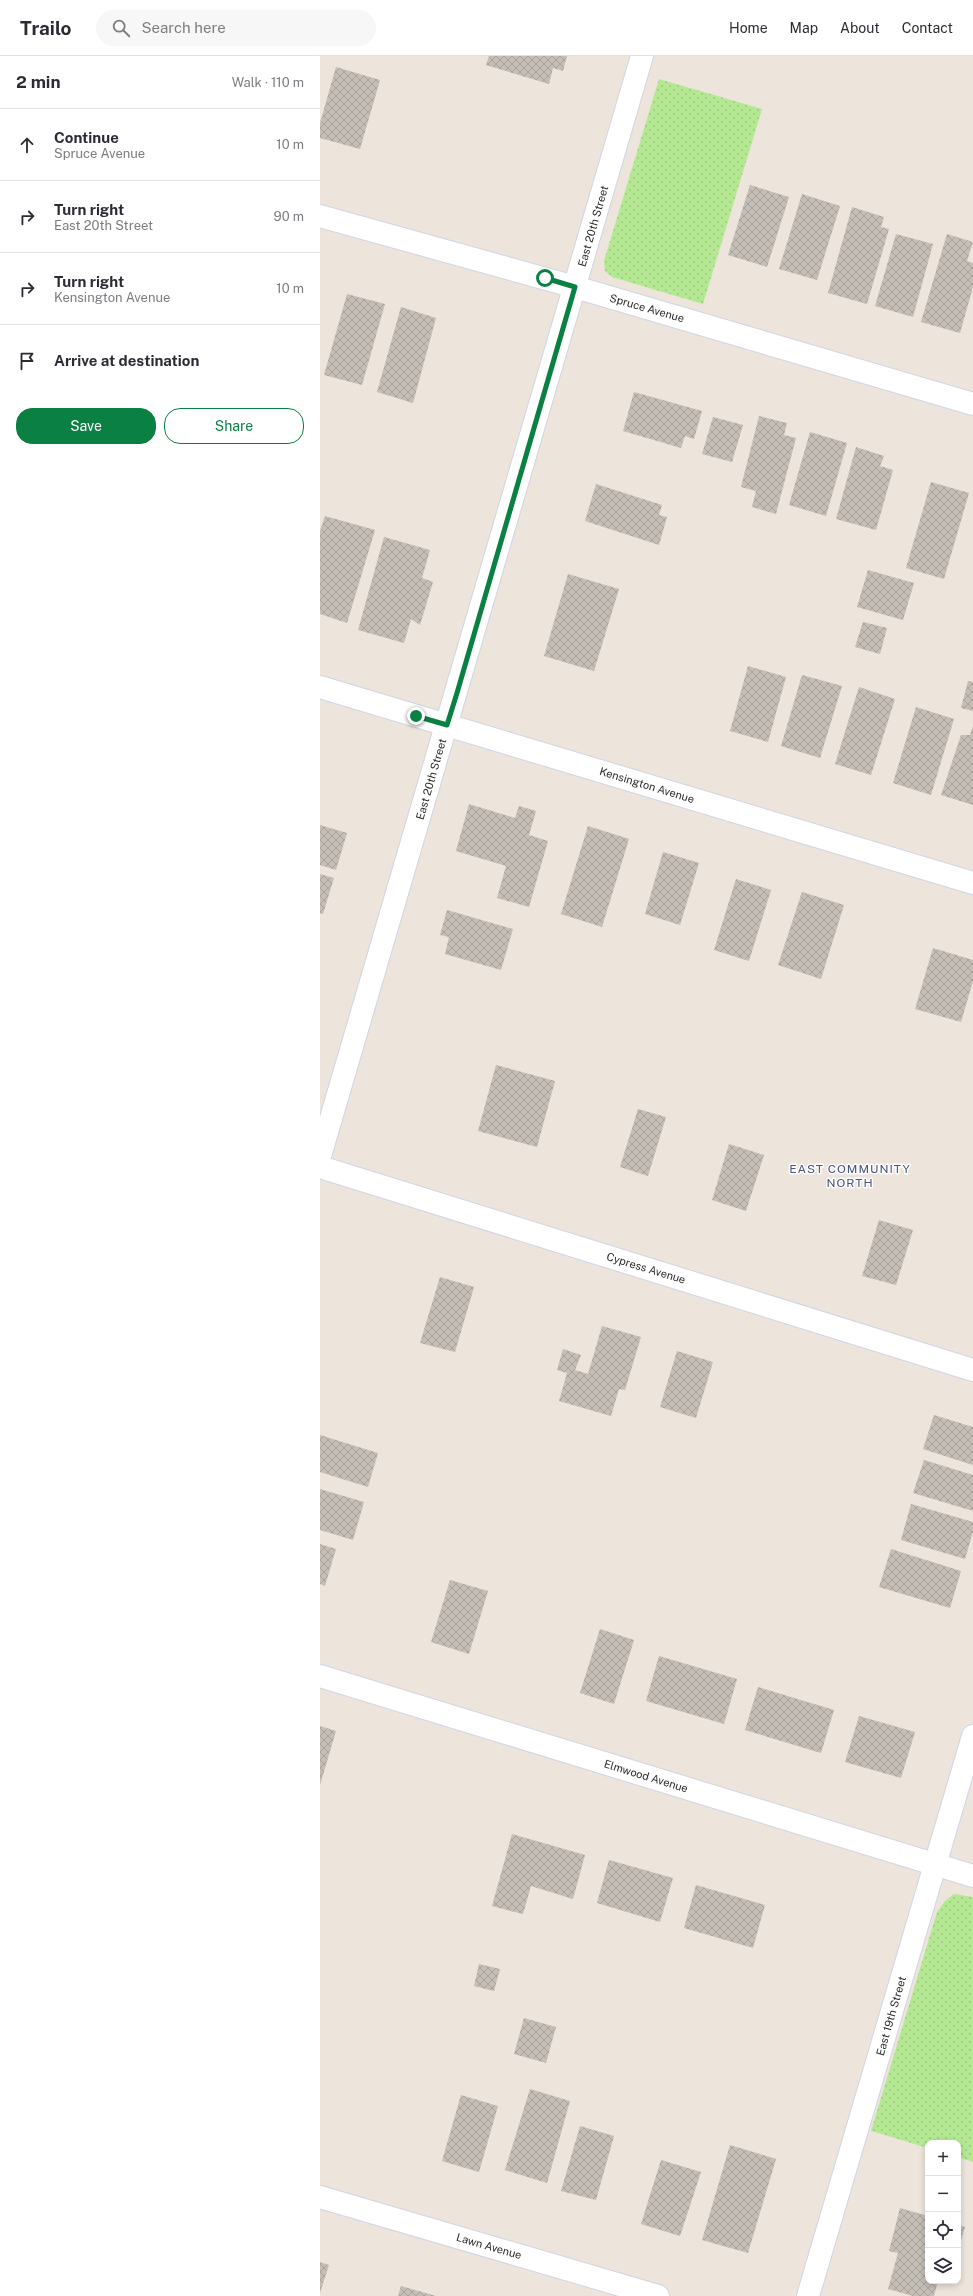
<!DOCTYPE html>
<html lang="en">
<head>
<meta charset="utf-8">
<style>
  :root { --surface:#fff; --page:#f7f7f7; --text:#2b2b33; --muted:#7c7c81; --line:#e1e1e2; --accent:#0b8043 }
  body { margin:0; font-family:"Public Sans",sans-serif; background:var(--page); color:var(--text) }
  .controls { position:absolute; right:12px; bottom:12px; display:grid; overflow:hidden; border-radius:8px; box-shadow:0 2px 6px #0003 }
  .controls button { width:36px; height:36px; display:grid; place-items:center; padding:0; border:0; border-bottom:1px solid var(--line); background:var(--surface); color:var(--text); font:20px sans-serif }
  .stop { position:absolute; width:12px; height:12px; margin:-9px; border:3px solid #0b8043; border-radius:50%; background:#fff }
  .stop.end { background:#0b8043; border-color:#fff; box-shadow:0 1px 4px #0008 }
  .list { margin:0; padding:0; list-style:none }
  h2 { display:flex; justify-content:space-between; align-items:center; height:52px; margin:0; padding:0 16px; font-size:17px }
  h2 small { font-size:13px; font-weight:400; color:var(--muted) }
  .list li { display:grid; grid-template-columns:26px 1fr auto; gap:12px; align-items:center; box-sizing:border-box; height:72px; padding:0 16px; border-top:1px solid var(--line) }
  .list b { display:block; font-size:15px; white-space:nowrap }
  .list p { margin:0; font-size:13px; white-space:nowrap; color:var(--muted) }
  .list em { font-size:13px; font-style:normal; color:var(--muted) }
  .actions { display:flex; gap:8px; padding:12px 16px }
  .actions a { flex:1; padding:9px 0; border:1px solid var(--accent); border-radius:16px; text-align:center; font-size:14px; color:var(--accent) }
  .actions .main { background:var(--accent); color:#fff }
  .icon { flex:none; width:22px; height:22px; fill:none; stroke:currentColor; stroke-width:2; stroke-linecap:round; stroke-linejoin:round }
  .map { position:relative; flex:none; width:653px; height:2240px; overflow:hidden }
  header { display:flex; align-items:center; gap:24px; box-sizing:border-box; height:56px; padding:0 20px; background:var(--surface); border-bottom:1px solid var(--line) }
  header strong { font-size:19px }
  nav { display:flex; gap:22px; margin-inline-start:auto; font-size:14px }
  .search { width:280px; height:36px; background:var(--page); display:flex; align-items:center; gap:10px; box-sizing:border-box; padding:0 14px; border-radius:22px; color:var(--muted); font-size:15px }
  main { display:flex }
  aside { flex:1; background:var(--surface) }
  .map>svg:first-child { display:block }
</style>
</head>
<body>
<header>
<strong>Trailo</strong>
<div class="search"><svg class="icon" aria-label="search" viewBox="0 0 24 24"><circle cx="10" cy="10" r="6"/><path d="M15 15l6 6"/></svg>Search here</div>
<nav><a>Home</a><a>Map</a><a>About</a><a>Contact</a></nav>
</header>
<main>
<aside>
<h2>2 min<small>Walk · 110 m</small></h2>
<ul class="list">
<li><svg class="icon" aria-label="ahead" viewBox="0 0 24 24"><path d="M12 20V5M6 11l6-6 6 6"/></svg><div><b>Continue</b><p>Spruce Avenue</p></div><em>10 m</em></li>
<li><svg class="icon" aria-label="right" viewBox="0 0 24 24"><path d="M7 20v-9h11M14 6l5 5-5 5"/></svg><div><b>Turn right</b><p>East 20th Street</p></div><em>90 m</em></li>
<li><svg class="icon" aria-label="right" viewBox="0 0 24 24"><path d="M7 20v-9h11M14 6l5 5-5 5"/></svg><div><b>Turn right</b><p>Kensington Avenue</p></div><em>10 m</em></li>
<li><svg class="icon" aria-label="arrive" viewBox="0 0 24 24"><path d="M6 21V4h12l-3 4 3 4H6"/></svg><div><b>Arrive at destination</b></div></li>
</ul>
<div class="actions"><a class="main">Save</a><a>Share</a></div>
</aside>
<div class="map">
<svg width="653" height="2240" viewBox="0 0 653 2240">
  <defs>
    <pattern id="grass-dots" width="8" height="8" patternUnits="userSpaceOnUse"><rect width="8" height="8" fill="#b5e893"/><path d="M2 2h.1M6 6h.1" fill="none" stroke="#9cc77f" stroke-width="1.8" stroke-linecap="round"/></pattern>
    <pattern id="building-cross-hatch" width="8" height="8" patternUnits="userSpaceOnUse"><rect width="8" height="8" fill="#c5beb7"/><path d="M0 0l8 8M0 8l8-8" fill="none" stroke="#a9a39e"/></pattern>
  </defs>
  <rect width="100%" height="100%" fill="#ede4db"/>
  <!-- grass -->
  <g fill="url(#grass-dots)">
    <polygon points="339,23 442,53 383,248 292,221 285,215 284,205"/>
    <polygon points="634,1838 653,1841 653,2106 638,2101 638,2087 608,2087 608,2092 551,2075 617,1856 625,1845"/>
  </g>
  <!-- building -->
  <g fill="url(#building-cross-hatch)">
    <polygon points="169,0 247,0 243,15 233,12 229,28 166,9"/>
    <polygon points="16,11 60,24 40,93 0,82 0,67"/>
    <polygon points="430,129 469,141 447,211 408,199"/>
    <polygon points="482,138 520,150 497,224 459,213"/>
    <polygon points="532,151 564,161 561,171 569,173 547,248 508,237"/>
    <polygon points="576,178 613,188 593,261 555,250"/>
    <polygon points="627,178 653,186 647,205 653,207 653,231 640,277 601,266"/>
    <polygon points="27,238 65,248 42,329 4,319"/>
    <polygon points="81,251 116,262 93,347 57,336"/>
    <polygon points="314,336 382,355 374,383 365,380 361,392 303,375"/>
    <polygon points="439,360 467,367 464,379 476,382 456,458 432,451 436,435 421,431"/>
    <polygon points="393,361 423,369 412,406 382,398"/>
    <polygon points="490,376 527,387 506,460 469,449"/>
    <polygon points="536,391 564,400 560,410 573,414 556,474 516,463"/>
    <polygon points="611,426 649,437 624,523 586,512"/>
    <polygon points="276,428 342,449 339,459 347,461 339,489 265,465"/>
    <polygon points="5,460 55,474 27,567 0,558 0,475"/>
    <polygon points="64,481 110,494 102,522 113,526 100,569 91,563 84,587 38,574"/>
    <polygon points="548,514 594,527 583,564 537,551"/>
    <polygon points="248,518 299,533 274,615 224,600"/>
    <polygon points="543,566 567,572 560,598 535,591"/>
    <polygon points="428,610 466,621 448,686 410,675"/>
    <polygon points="482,619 522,630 500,702 461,690"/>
    <polygon points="648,625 653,626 653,655 641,652"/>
    <polygon points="539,631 575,643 551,719 515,708"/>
    <polygon points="596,651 634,663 611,739 573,727"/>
    <polygon points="653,670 653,749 621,739 641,679 650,679"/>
    <polygon points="149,748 195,762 199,750 216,755 209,779 228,785 209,851 177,842 186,810 136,795"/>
    <polygon points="0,769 27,777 16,814 0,809"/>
    <polygon points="268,770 309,783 282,871 241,858"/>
    <polygon points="343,796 379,807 360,869 325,858"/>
    <polygon points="0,818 14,822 3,858 0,857"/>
    <polygon points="416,823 451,834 429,905 394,894"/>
    <polygon points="482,836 524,849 501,923 458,909"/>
    <polygon points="127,854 193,873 181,914 125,898 129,881 120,879"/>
    <polygon points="613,892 653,904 653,925 641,966 595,953"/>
    <polygon points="176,1009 235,1025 217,1091 158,1075"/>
    <polygon points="318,1053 346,1061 328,1120 300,1111"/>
    <polygon points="409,1088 444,1099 426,1155 392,1144"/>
    <polygon points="559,1164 593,1174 576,1229 542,1220"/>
    <polygon points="120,1221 154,1231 135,1296 100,1287"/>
    <polygon points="282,1270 321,1281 305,1334 299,1333 291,1360 239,1345 247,1317 237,1314 243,1293 261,1299 255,1314 268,1318"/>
    <polygon points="357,1295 393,1306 376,1362 340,1351"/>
    <polygon points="614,1359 653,1371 653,1409 603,1393"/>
    <polygon points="0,1379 58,1397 48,1431 0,1416"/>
    <polygon points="604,1404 653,1419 653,1455 593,1437"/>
    <polygon points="0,1433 44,1446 33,1484 0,1474"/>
    <polygon points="591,1448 653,1466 653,1476 645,1503 581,1484"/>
    <polygon points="0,1488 16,1493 5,1530 0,1528"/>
    <polygon points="571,1493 641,1515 630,1552 559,1531"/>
    <polygon points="130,1524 168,1535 149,1598 111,1586"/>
    <polygon points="280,1573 314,1584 294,1648 260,1637"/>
    <polygon points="339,1600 417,1623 404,1668 326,1645"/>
    <polygon points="438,1631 514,1654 501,1697 425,1674"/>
    <polygon points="539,1660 595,1676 581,1722 525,1706"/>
    <polygon points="0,1670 16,1675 0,1729"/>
    <polygon points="192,1778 265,1799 253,1843 211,1830 203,1858 172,1850"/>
    <polygon points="289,1804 353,1822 340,1866 277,1847"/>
    <polygon points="376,1829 445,1849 433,1892 364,1872"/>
    <polygon points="159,1908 180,1913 174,1935 154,1930"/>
    <polygon points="204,1962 236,1971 226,2007 194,1998"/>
    <polygon points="210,2033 250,2045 227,2127 185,2114"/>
    <polygon points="141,2039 178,2050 159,2116 122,2105"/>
    <polygon points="260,2070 294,2080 276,2144 241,2135"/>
    <polygon points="410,2089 456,2103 428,2197 382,2184"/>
    <polygon points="341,2104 381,2116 360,2180 321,2168"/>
    <polygon points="580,2152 608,2160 608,2225 618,2225 614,2240 593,2240 568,2233 578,2197 569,2195"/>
    <polygon points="638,2169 645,2171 638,2195"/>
    <polygon points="0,2206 9,2209 0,2237"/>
    <polygon points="81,2230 116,2240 78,2240"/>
  </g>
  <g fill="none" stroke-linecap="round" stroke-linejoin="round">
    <defs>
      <g id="minor">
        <polyline points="0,160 255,231 653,348"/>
        <polyline points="0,631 653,827"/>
        <polyline points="0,1100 322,0"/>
        <polyline points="0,1111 653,1314"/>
        <polyline points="0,1620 653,1820"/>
        <polyline points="0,2141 338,2240"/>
        <polyline points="488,2240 653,1680"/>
      </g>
    </defs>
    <!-- minor casing -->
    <use href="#minor" stroke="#d0d5e4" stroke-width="24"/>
    <!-- minor -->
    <use href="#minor" stroke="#fff" stroke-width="22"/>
  </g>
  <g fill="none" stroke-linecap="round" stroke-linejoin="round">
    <!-- route -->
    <polyline stroke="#0b8043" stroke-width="5" points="96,660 127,669 137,637 255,231 225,222"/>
  </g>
  <g text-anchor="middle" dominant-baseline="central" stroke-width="3" stroke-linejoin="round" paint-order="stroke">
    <!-- street labels -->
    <g font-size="11" fill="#2a2a2a" stroke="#fff">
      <text transform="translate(273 170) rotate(-74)">East 20th Street</text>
      <text transform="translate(327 252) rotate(16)">Spruce Avenue</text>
      <text transform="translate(111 723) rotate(-74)">East 20th Street</text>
      <text transform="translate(327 729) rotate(17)">Kensington Avenue</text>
      <text transform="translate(326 1212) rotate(17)">Cypress Avenue</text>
      <text transform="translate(326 1720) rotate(17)">Elmwood Avenue</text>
      <text transform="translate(571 1960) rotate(-74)">East 19th Street</text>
      <text transform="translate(169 2190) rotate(16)">Lawn Avenue</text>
    </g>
    <!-- neighbourhood labels -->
    <g font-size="12" letter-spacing="1" fill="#47547e" stroke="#fff">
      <text x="530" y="1113">EAST COMMUNITY<tspan x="530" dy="14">NORTH</tspan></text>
    </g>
  </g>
</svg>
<div class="controls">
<button>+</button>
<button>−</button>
<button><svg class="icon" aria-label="locate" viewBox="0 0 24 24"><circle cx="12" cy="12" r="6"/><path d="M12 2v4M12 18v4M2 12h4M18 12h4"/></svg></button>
<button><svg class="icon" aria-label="layers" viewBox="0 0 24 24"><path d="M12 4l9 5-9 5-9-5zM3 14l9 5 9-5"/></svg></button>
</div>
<div class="stop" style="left:225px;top:222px"></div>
<div class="stop end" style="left:96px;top:660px"></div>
</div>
</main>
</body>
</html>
